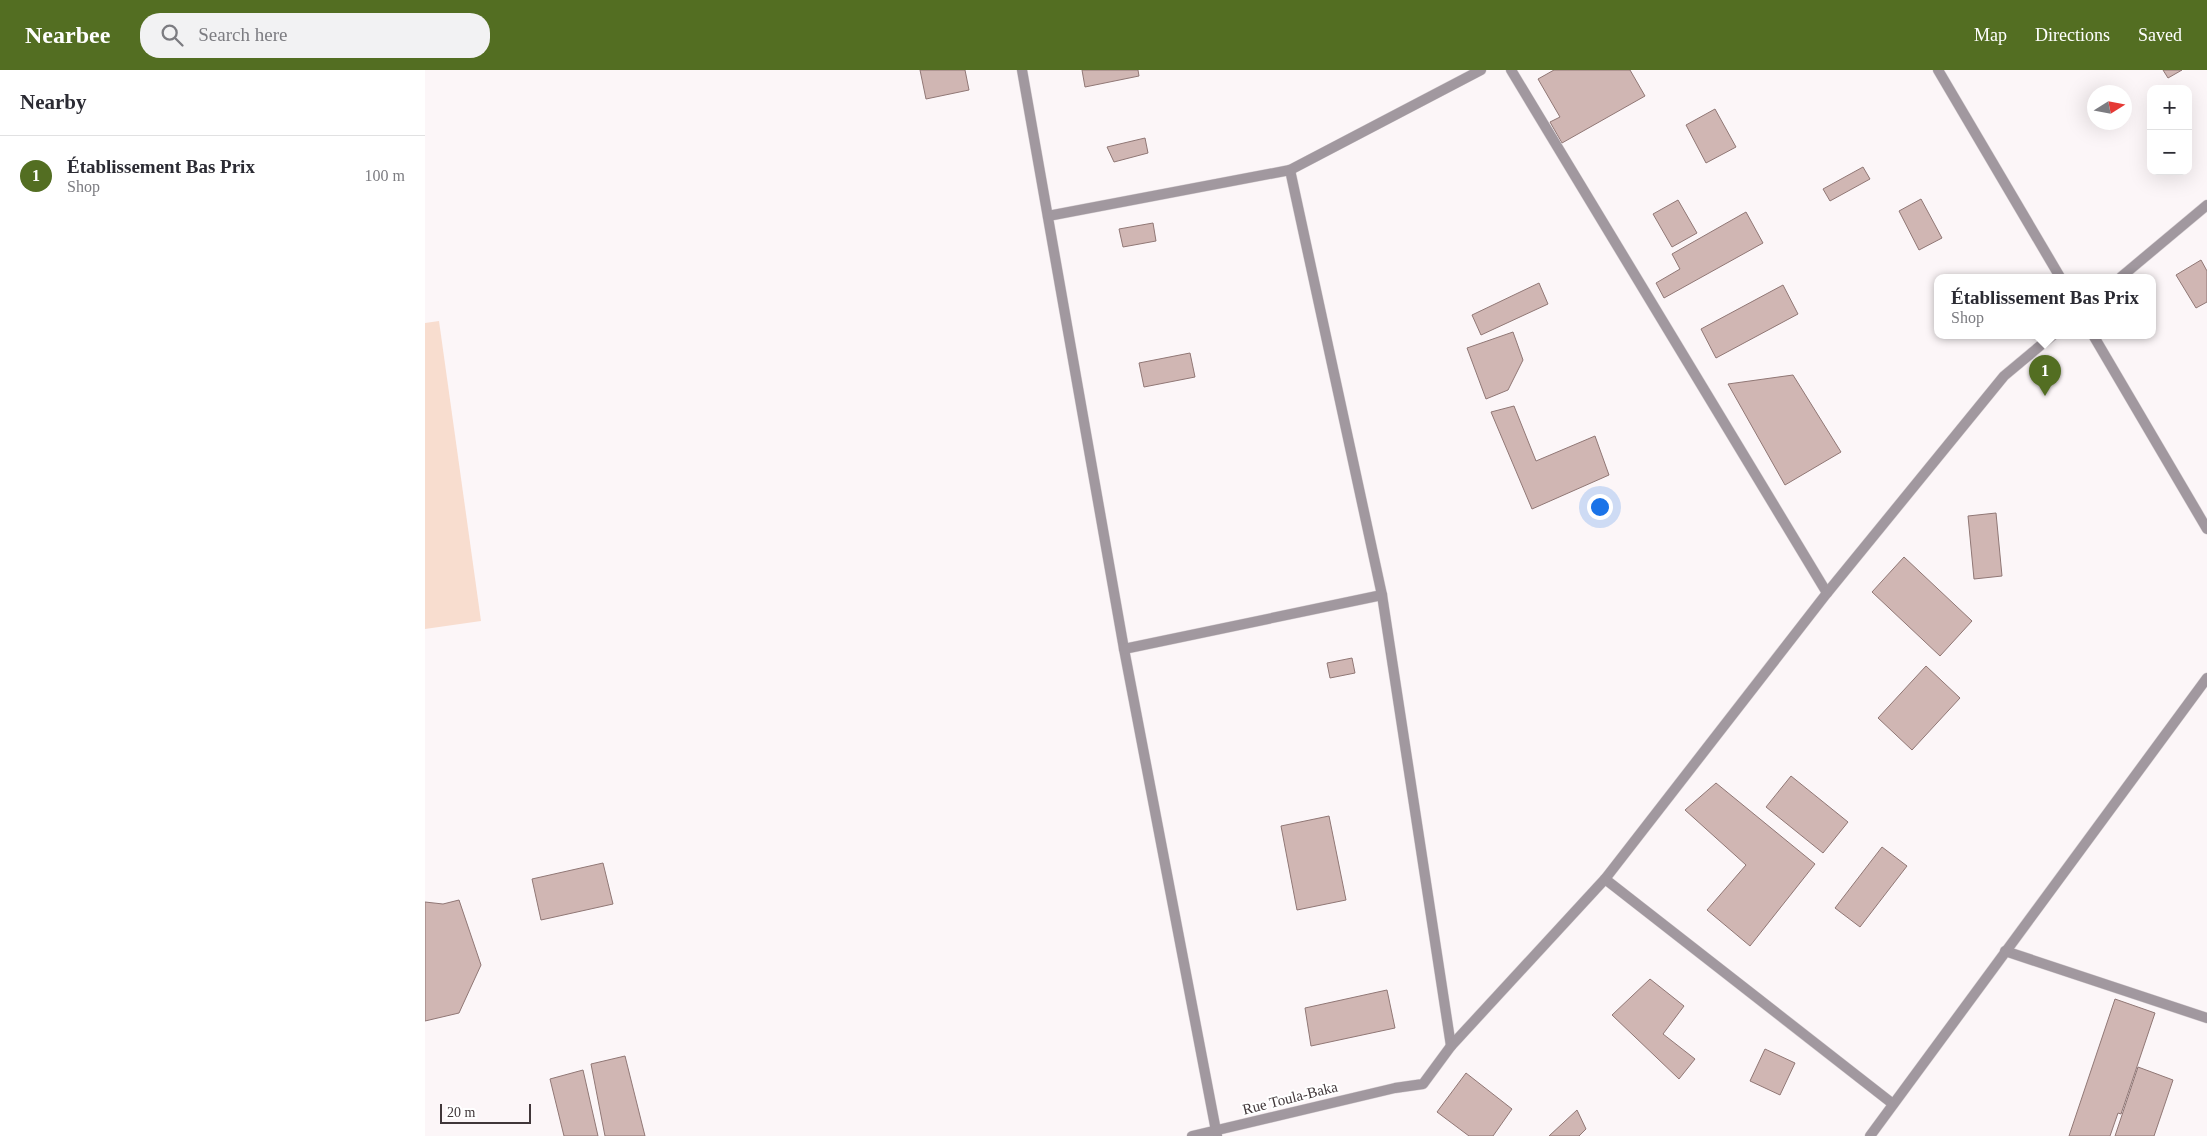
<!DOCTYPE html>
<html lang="en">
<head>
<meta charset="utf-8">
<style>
  :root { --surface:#fff; --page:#f2f2f3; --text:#2b2b33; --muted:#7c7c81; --line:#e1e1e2; --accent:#536e22 }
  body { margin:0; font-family:"Times New Roman",serif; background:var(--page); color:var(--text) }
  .controls { position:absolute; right:15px; top:15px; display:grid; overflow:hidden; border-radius:10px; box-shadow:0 5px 20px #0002 }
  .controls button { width:45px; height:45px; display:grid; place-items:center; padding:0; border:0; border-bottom:1px solid var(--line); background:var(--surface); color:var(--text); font:25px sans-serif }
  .compass { position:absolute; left:1662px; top:15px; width:45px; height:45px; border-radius:50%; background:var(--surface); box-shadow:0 5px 20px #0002; rotate:79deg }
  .scale { position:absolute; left:15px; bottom:12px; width:91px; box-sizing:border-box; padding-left:5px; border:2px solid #403639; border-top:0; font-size:14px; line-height:18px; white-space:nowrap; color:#403639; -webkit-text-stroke:4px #fff; paint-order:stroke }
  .you { position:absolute; left:1174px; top:436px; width:18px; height:18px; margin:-12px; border:4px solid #fff; border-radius:50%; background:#1a73e8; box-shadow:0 0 0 8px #1a73e833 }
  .badge { display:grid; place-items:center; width:32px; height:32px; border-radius:50%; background:var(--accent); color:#fff; font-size:16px; font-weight:700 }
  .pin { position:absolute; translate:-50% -41px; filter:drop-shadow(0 1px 2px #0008) }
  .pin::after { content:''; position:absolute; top:26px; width:18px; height:15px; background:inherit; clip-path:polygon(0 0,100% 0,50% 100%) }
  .popup { position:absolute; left:1509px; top:204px; width:222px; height:65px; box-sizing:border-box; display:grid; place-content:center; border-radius:10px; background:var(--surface); filter:drop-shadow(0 1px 4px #0005); font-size:16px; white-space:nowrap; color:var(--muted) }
  .popup b { font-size:19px; color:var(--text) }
  .popup::after { content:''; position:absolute; left:50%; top:100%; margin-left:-10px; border:10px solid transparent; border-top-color:var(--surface) }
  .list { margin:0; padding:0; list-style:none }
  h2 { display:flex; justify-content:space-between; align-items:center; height:65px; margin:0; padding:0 20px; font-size:21px }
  h2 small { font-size:16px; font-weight:400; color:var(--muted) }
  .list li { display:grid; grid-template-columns:32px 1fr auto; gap:15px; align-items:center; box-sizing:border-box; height:80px; padding:0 20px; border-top:1px solid var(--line) }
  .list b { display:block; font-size:19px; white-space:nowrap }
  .list p { margin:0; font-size:16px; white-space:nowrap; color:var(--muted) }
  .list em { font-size:16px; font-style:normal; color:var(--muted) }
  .icon { flex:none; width:28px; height:28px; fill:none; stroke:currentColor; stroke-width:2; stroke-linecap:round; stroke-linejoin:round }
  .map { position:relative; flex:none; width:1782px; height:1066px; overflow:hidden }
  header { display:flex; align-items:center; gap:30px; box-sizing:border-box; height:70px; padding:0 25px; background:var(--accent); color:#fff }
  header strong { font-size:24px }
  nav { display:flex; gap:28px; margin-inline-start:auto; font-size:18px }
  .search { width:350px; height:45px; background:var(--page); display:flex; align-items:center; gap:12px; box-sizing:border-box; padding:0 18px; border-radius:20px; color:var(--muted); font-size:19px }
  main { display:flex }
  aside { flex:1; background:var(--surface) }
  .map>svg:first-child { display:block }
</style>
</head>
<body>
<header>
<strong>Nearbee</strong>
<div class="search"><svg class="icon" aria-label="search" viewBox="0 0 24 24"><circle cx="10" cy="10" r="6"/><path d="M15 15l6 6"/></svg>Search here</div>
<nav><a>Map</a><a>Directions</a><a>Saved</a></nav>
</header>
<main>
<aside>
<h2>Nearby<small></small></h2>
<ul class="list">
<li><span class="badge">1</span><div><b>Établissement Bas Prix</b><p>Shop</p></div><em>100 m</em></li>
</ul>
</aside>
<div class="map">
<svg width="1782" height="1066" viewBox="0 0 1782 1066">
  <rect width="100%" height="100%" fill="#fcf6f8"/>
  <!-- green -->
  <polygon fill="#f8ddcf" points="14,251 56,551 0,559 0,253"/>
  <!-- building -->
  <g fill="#d0b6b3" stroke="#907775">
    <polygon points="495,0 540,0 544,20 501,29"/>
    <polygon points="657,0 713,0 714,6 660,17"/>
    <polygon points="1129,0 1205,0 1220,26 1137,73 1125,52 1135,47 1113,9"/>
    <polygon points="1738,0 1757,0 1743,8"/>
    <polygon points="1290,39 1311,77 1281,93 1261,55"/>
    <polygon points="720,68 723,83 689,92 682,77"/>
    <polygon points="1438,97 1445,109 1405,131 1398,119"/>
    <polygon points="1496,129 1517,168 1494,180 1474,141"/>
    <polygon points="1253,130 1272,163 1247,177 1228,144"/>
    <polygon points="1321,142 1338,173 1239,228 1231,213 1255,199 1247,184"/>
    <polygon points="728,153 731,171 698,177 694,159"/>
    <polygon points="1776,190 1782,201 1782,232 1771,238 1751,205"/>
    <polygon points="1114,213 1123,234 1056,265 1047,245"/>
    <polygon points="1358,215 1373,244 1291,288 1276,259"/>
    <polygon points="1088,262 1098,290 1083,320 1061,329 1042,278"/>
    <polygon points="765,283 770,307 719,317 714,293"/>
    <polygon points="1368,305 1416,382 1360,415 1303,314"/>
    <polygon points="1089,336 1111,391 1170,366 1184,405 1107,439 1066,342"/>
    <polygon points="1571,443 1577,506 1549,509 1543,446"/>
    <polygon points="1479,487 1547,551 1515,586 1447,522"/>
    <polygon points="927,588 930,603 905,608 902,593"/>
    <polygon points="1501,596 1535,628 1487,680 1453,648"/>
    <polygon points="1366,706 1423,752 1398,783 1341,737"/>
    <polygon points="1291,713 1390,794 1325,876 1282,840 1321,795 1260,740"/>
    <polygon points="904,746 921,830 872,840 856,756"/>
    <polygon points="1457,777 1482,796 1435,857 1410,838"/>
    <polygon points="178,793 188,834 116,850 107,809"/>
    <polygon points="34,830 56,895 34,943 0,951 0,832 18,834"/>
    <polygon points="1225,909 1259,936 1238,964 1270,989 1254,1009 1187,945"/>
    <polygon points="962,920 970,958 886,976 880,938"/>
    <polygon points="1690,929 1730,943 1696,1044 1693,1043 1685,1066 1644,1066"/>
    <polygon points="1340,979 1370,993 1355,1025 1325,1011"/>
    <polygon points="200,986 220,1066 180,1066 166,994"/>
    <polygon points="1713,997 1748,1010 1729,1066 1690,1066"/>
    <polygon points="158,1000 173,1066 139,1066 125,1009"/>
    <polygon points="1041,1003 1087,1039 1068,1066 1044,1066 1012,1042"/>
    <polygon points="1152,1040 1161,1059 1154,1066 1124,1066"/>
  </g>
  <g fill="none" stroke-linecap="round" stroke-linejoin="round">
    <defs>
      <g id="minor">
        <polyline points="597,0 699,579 792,1066"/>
        <polyline points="1086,0 1402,523"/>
        <polyline points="1513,0 1635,207"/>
        <polyline points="865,100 957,525 1026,976"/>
        <polyline points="623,146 865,100 1056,0"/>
        <polyline points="1696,207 1782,135"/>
        <polyline points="1668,265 1782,459"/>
        <polyline points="699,579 957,525"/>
        <polyline points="1180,809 1468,1034"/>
        <polyline points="1580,881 1782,948"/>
        <polyline points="767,1066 970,1018 998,1014 1026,976 1180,809 1402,523 1579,306 1628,265"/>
        <polyline points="1445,1066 1782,608"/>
      </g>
    </defs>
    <!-- minor casing -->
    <use href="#minor" stroke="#dad3d6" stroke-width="11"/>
    <!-- minor -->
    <use href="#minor" stroke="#a1989f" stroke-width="10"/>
  </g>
  <g text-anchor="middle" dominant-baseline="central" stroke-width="4" stroke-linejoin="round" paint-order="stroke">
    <!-- street labels -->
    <g font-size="15" fill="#403639" stroke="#fff">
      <text transform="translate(865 1028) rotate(-14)">Rue Toula-Baka</text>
    </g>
  </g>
</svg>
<div class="controls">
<button>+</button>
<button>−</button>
</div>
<svg class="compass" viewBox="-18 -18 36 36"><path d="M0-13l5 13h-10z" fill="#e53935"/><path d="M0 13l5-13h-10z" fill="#7c7c81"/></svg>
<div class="scale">20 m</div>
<div class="you"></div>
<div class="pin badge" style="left:1620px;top:326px">1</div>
<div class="popup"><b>Établissement Bas Prix</b>Shop</div>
</div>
</main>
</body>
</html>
